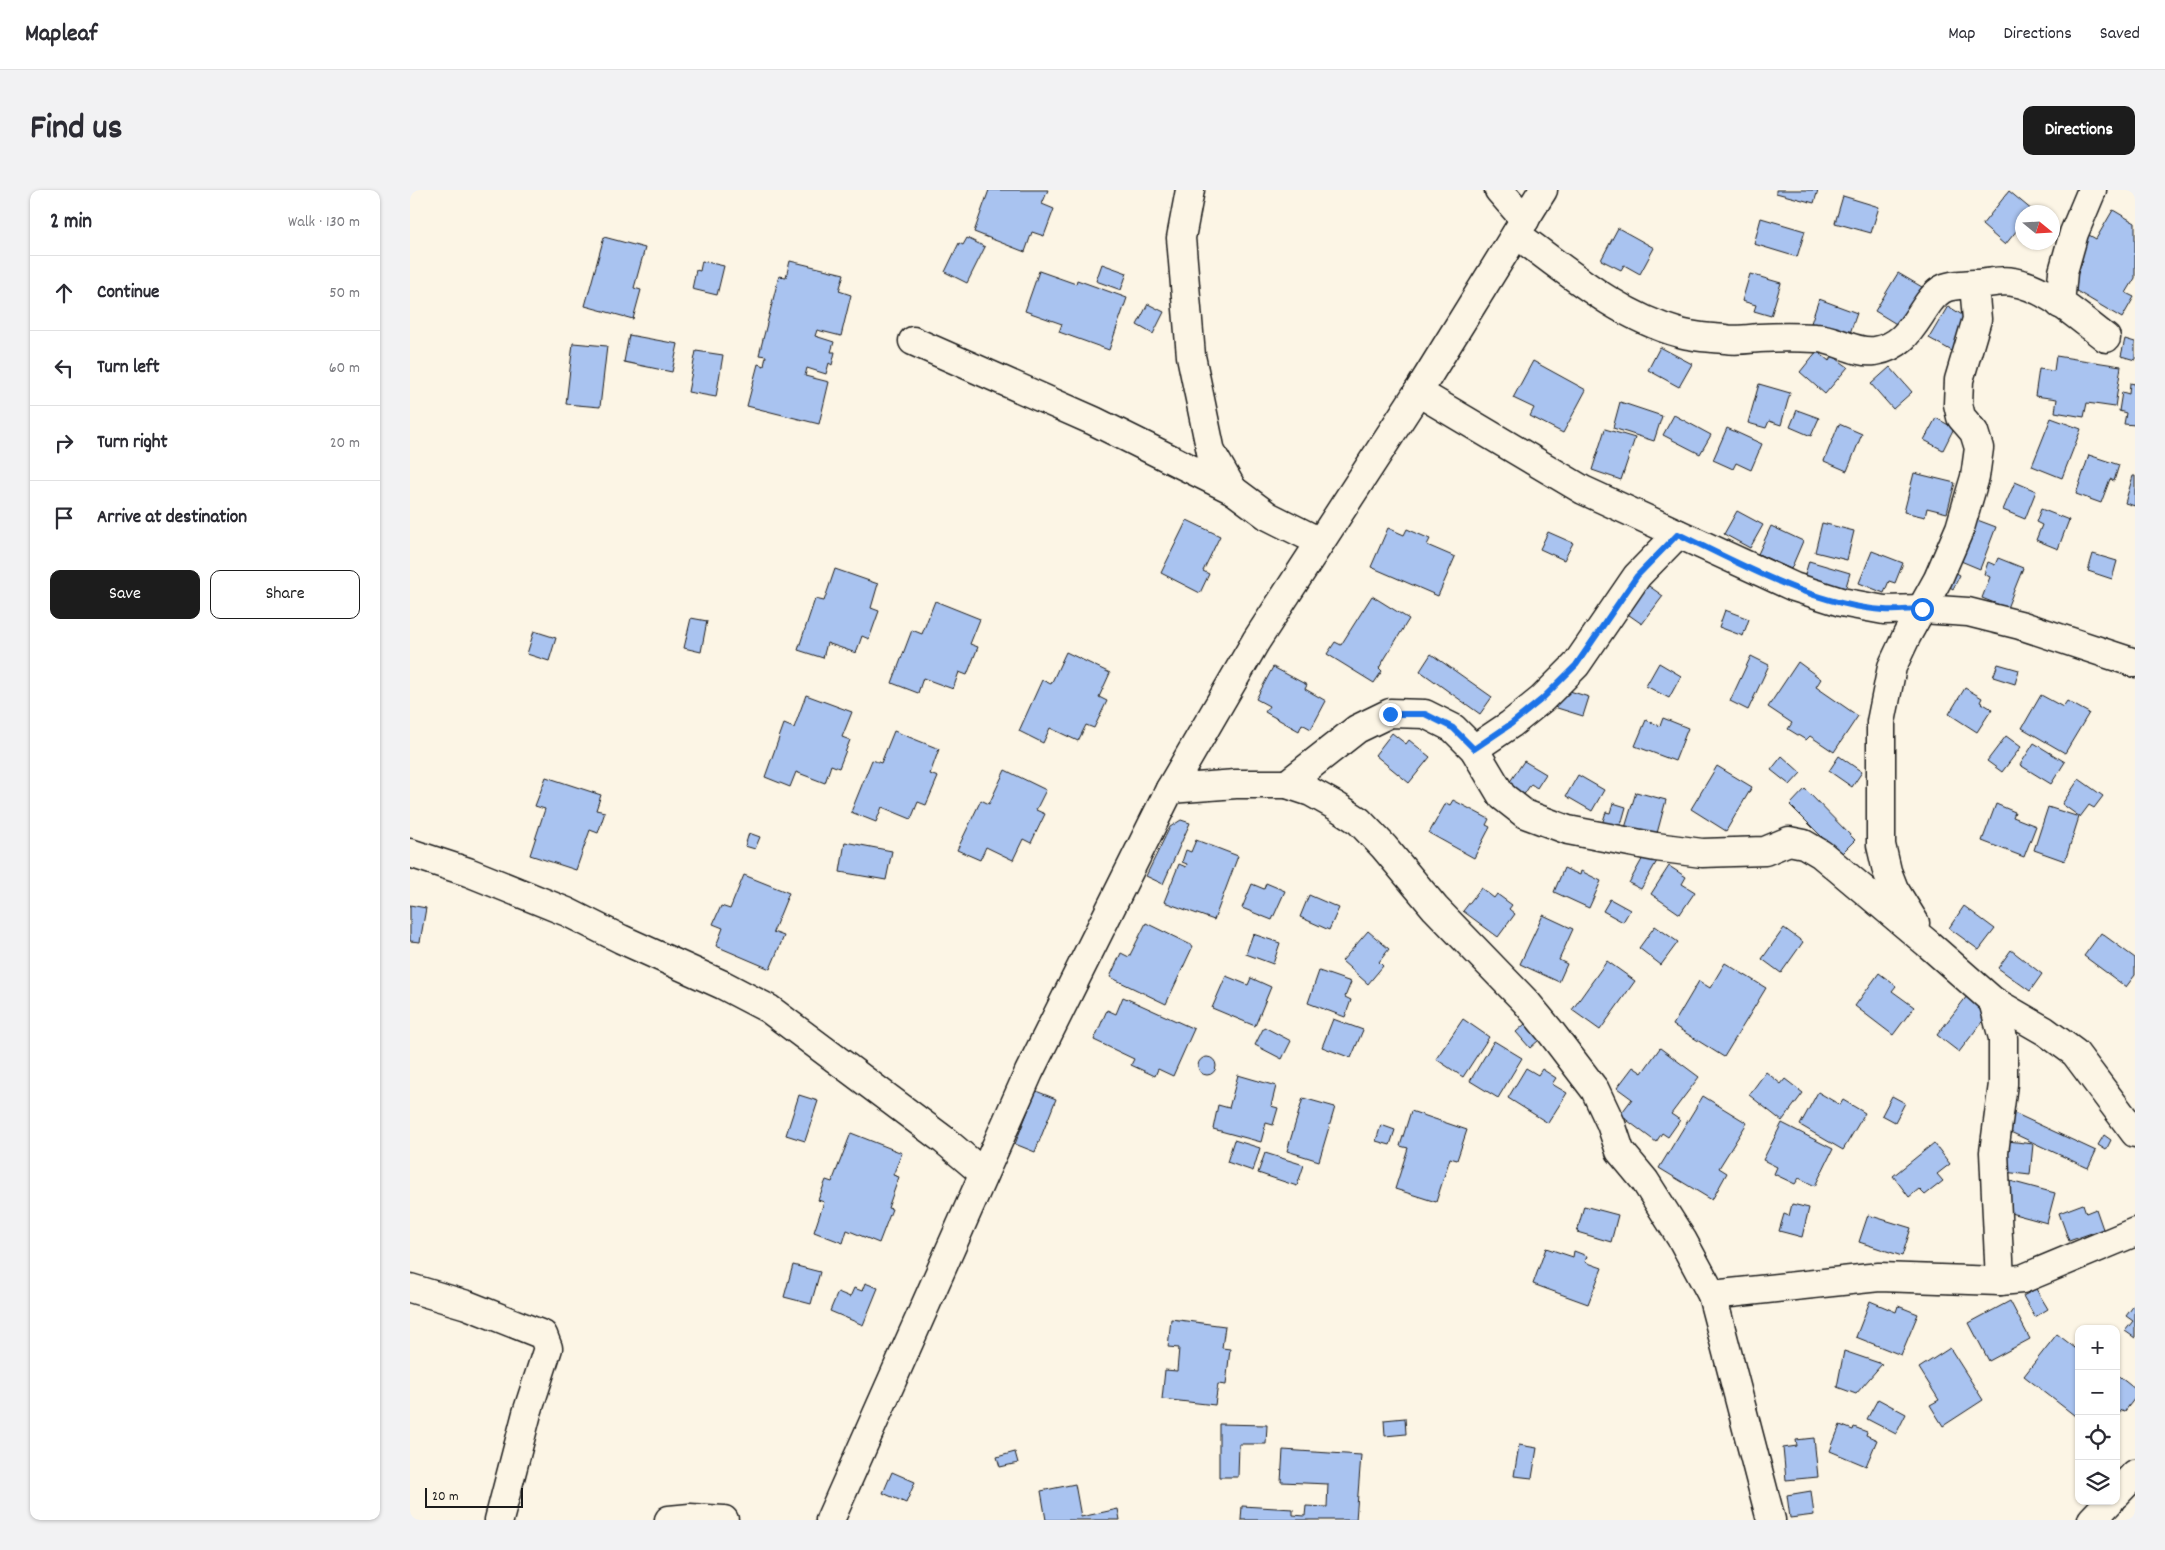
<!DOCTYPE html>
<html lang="en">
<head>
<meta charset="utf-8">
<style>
  :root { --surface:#fff; --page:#f2f2f3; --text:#2b2b33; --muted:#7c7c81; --line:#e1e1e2; --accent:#1c1c1c }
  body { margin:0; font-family:Dekko,sans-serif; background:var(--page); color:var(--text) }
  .controls { position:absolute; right:15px; bottom:15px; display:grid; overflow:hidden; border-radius:10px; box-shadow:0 1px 4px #0004 }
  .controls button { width:45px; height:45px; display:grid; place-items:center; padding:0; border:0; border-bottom:1px solid var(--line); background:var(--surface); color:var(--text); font:25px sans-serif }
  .compass { position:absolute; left:1605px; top:15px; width:45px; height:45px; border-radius:50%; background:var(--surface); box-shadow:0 1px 4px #0004; rotate:108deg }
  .scale { position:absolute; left:15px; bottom:12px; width:98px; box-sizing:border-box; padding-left:5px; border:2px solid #1c1c1c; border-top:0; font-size:14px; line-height:18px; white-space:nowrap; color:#1c1c1c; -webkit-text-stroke:4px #fcf5e5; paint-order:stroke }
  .stop { position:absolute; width:15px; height:15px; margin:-11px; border:4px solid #1a73e8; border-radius:50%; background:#fff }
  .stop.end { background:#1a73e8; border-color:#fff; box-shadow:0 1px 5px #0008 }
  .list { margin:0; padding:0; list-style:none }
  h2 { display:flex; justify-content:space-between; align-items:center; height:65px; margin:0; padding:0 20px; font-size:21px }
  h2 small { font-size:16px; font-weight:400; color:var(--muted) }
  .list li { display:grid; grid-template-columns:32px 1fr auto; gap:15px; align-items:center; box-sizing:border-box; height:75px; padding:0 20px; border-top:1px solid var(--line) }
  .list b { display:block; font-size:19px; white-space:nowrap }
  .list em { font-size:16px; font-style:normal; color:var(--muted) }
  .actions { display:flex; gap:10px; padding:15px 20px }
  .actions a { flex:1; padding:11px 0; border:1px solid var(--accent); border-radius:10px; text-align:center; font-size:18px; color:var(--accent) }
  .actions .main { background:var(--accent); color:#fff }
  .icon { flex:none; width:28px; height:28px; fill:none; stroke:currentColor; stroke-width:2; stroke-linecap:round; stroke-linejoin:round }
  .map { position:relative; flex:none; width:1725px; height:1330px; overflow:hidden; border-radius:10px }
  header { display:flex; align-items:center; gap:30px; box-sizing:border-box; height:70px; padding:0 25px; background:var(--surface); border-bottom:1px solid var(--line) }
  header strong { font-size:24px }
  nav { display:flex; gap:28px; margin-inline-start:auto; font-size:18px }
  .intro { display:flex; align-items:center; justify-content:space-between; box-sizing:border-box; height:120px; padding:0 30px }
  h1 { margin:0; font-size:35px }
  .button { padding:12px 22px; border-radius:10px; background:var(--accent); color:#fff; font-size:18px; font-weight:700 }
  main { display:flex; gap:30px; padding:0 30px }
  aside { flex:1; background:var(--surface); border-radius:10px; box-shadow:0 1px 4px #0004 }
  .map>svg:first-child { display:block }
</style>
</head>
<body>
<header>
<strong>Mapleaf</strong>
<nav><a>Map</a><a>Directions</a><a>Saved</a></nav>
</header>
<div class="intro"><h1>Find us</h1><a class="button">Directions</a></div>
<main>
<aside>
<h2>2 min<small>Walk · 130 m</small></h2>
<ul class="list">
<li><svg class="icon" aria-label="ahead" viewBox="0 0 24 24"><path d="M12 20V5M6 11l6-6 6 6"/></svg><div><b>Continue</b></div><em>50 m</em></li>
<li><svg class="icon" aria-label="left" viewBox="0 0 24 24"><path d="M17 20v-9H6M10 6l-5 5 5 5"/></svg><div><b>Turn left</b></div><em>60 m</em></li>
<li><svg class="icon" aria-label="right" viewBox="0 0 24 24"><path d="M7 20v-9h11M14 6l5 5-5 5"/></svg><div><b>Turn right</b></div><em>20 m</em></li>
<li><svg class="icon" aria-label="arrive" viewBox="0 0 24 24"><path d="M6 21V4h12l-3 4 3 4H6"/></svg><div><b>Arrive at destination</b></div></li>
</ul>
<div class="actions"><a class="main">Save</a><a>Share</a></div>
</aside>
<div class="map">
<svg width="1725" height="1330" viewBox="0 0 1725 1330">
  <rect width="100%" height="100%" fill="#fcf5e5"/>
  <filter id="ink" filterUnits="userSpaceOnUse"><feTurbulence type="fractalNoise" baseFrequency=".02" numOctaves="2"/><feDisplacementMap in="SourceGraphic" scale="10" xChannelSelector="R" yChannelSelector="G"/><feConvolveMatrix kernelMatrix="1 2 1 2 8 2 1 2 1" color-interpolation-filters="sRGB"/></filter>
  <g filter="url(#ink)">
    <!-- building -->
    <g fill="#a9c3f0" stroke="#1c1c1c">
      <polygon points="579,0 638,0 632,14 644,19 634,46 622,42 615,62 564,42"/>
      <polygon points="1366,0 1408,0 1404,13 1366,3"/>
      <polygon points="1599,1 1623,21 1622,22 1612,22 1612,34 1595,55 1572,35"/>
      <polygon points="1433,6 1469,17 1461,43 1425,33"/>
      <polygon points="1703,20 1725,33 1725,88 1716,103 1724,107 1712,128 1658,96 1673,71 1666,66 1679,45 1686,49"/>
      <polygon points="1351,28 1395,41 1387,67 1344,54"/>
      <polygon points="1208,38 1244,58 1230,84 1214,75 1211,80 1191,70"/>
      <polygon points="194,47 235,58 224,98 231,100 223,129 175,116"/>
      <polygon points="557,48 575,57 557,93 535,82 549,53 553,55"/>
      <polygon points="292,71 314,76 307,105 282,99 286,80 290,81"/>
      <polygon points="380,71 434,84 429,101 441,105 431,146 407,140 405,146 424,152 421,162 425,162 422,175 419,173 416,184 397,178 395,186 419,192 409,234 337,216 348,174 354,176 356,166 349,165 369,86 376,87"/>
      <polygon points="692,74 717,83 711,100 686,91"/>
      <polygon points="629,81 666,94 667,90 717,108 699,160 649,142 652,134 615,121"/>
      <polygon points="1488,83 1512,97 1488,135 1465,121"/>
      <polygon points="1340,84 1371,93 1361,126 1344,121 1346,115 1332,111"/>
      <polygon points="1409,109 1447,123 1439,146 1401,133"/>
      <polygon points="738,114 754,122 743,144 727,135"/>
      <polygon points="1538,116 1560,130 1542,161 1519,148"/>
      <polygon points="219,145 268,154 262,182 214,172"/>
      <polygon points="1715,149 1725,152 1725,170 1711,166"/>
      <polygon points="163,153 197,156 190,217 156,214"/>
      <polygon points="1250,157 1282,174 1269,197 1238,180"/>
      <polygon points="286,161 313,165 306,207 278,202"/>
      <polygon points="1407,161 1419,171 1423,166 1438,177 1415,204 1390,182"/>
      <polygon points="1646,166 1711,176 1705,217 1677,213 1674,227 1645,222 1647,209 1625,206 1629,179 1644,181"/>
      <polygon points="1123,171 1176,200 1153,243 1120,226 1124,218 1103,208"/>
      <polygon points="1480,177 1502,202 1483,219 1461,194"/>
      <polygon points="1720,193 1725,194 1725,235 1714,234 1716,223 1709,221 1712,202 1719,204"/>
      <polygon points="1349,194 1380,203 1371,235 1359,231 1356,238 1338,233"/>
      <polygon points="1210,212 1252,226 1244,251 1203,238"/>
      <polygon points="1387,220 1409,228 1401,246 1380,237"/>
      <polygon points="1264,225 1301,245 1290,264 1253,245"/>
      <polygon points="1526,228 1544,238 1533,260 1514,250"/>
      <polygon points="1641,228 1671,239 1652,288 1622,276"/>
      <polygon points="1429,234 1452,244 1437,281 1414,271"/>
      <polygon points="1317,238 1352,254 1341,280 1326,273 1323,279 1303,270"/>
      <polygon points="1195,239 1225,248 1211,290 1182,280"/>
      <polygon points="1679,265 1709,275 1704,291 1700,289 1691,313 1666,304"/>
      <polygon points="1504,283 1545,293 1537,323 1517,318 1515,327 1494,322"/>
      <polygon points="1723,286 1725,286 1725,316 1715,313"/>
      <polygon points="1605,292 1626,301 1615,329 1593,320"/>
      <polygon points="1631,319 1659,330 1648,359 1626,350 1632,335 1626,332"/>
      <polygon points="1327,321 1353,335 1340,358 1314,344"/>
      <polygon points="1562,328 1586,337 1570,379 1546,369"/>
      <polygon points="777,330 810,346 793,381 799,384 790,403 751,383"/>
      <polygon points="1412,333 1444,341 1437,370 1405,362"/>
      <polygon points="1361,336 1393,351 1381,379 1348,364"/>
      <polygon points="978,338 994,345 997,339 1020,349 1017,355 1045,367 1028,406 961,377"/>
      <polygon points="1138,342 1163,353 1154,370 1130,359"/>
      <polygon points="1462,361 1493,373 1485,393 1479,391 1474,403 1449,393"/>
      <polygon points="1683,364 1707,371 1702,389 1678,381"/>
      <polygon points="1588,368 1613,378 1597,418 1572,408 1580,387 1574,384 1578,372 1585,375"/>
      <polygon points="1399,371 1440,383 1435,400 1394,388"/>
      <polygon points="425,379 468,394 461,418 469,421 459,449 452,446 446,463 417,453 413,468 388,460 405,409 414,411"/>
      <polygon points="1539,379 1550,385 1543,399 1532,392"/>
      <polygon points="1229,389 1253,406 1232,434 1209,418"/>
      <polygon points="962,406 999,429 969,478 972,481 964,493 917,464 925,452 931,455"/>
      <polygon points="525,411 570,429 560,454 568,457 557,485 549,482 543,499 513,488 508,503 482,493 502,440 512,444"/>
      <polygon points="1315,420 1339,429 1333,446 1309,437"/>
      <polygon points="281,428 297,431 291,462 274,458"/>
      <polygon points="124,441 146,448 139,471 117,464"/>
      <polygon points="656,462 700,483 689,507 697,511 684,538 676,535 668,551 640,538 633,553 609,541 632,490 641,494"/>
      <polygon points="1021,464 1082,507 1070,524 1010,481"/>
      <polygon points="1341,466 1359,475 1338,520 1320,511"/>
      <polygon points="1388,472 1411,489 1406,497 1448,526 1424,562 1400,546 1396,550 1378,539 1382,533 1358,517"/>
      <polygon points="1249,473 1271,486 1259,508 1236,496"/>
      <polygon points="1588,474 1609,480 1605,494 1583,487"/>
      <polygon points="863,477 897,495 895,499 916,511 901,539 892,534 889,541 855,522 859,516 846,509"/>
      <polygon points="1150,498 1179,507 1173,526 1144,517"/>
      <polygon points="1555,498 1572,508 1570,512 1582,519 1567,542 1539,524"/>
      <polygon points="396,505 442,522 432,547 440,550 429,578 421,575 415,593 386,582 380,597 355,587 374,534 384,538"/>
      <polygon points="1631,505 1653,517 1657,511 1679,523 1655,563 1612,538"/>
      <polygon points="1253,528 1278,538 1265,571 1225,556 1236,530 1250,536"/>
      <polygon points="484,541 529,559 520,584 528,587 516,615 508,612 501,629 472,617 466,632 441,622 462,570 471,573"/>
      <polygon points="982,543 996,554 999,550 1020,567 999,593 965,565"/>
      <polygon points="1596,546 1611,557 1592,582 1577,571"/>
      <polygon points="1624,553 1655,572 1641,594 1610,575"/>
      <polygon points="1372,566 1391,583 1380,595 1361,580"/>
      <polygon points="1429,566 1452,582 1442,597 1419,581"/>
      <polygon points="1114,571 1136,584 1127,598 1121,594 1113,606 1097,596"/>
      <polygon points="1307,576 1342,597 1316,641 1281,619"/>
      <polygon points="595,580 636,600 626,620 635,624 621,653 613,649 603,670 576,657 570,670 547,660 571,610 579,614"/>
      <polygon points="1168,585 1194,600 1182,621 1156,606"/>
      <polygon points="136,587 191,605 186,620 195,622 188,643 180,640 166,680 120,665 135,619 125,616"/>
      <polygon points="1669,589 1693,606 1684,618 1679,615 1670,627 1652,614"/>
      <polygon points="1395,599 1445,650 1430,665 1380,615"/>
      <polygon points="1226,602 1256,610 1246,647 1215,638"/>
      <polygon points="1043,610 1079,629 1076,635 1080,637 1064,668 1019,643 1036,613 1040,615"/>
      <polygon points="1203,613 1216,617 1209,642 1191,637 1196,622 1200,623"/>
      <polygon points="1586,614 1605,622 1603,627 1626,636 1614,667 1572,651"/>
      <polygon points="1638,617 1669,627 1655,671 1624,660"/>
      <polygon points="771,630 780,633 753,694 736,686 760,637"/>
      <polygon points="339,643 350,647 345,659 335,656"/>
      <polygon points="786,650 828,666 804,730 754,712 769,674 776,677 777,674 772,672 776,660 781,662"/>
      <polygon points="435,652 482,661 476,690 430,682"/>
      <polygon points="1235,664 1247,671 1231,699 1219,693"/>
      <polygon points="1259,676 1276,687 1272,694 1285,702 1270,724 1241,704"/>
      <polygon points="1154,678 1170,685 1171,681 1191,691 1179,718 1144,702"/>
      <polygon points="334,685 379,703 363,742 374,746 360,779 306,756 313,738 303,734 311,716 320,719"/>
      <polygon points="856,693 875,701 862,730 832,718 842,694 854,699"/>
      <polygon points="1071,698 1084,708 1087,704 1102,715 1099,719 1105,724 1088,747 1053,721"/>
      <polygon points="899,705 929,718 919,740 890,727"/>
      <polygon points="1200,709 1220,720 1213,732 1193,721"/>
      <polygon points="0,715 16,718 10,752 0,751"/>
      <polygon points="1554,716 1585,739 1569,760 1539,738"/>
      <polygon points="1133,725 1163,739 1149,770 1157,774 1149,792 1110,774"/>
      <polygon points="736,733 783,756 756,814 700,787 711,763 719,767"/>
      <polygon points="1245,736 1268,752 1251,775 1229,758"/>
      <polygon points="1374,738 1393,752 1371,783 1352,769"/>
      <polygon points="958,741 979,759 969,772 973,776 958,794 932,771"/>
      <polygon points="1691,743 1725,768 1725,785 1716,797 1674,766"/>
      <polygon points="843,744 870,753 863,774 836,764"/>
      <polygon points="1601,760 1632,784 1620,801 1588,778"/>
      <polygon points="1197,771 1225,791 1190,840 1162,820"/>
      <polygon points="1315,773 1356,798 1314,867 1263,835 1289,791 1300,798"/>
      <polygon points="909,781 941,792 935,807 941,810 935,827 898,813"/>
      <polygon points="1469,783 1486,796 1482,801 1504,817 1483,845 1445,816"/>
      <polygon points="816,786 838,795 841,788 861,797 845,836 802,818"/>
      <polygon points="1557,806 1578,824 1549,862 1527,845"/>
      <polygon points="713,807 784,839 763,886 748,879 745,886 721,875 724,869 684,850 697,820 706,824"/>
      <polygon points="923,829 953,840 941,868 912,857"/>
      <polygon points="1053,829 1079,847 1053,887 1026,869"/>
      <polygon points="1115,834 1129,850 1120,858 1106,842"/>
      <polygon points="854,837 881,851 872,869 845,855"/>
      <polygon points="1084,851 1112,868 1088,908 1060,891"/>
      <polygon points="1250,858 1289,887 1261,924 1270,930 1258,947 1252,943 1246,952 1210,925 1222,909 1207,898 1223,877 1232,883"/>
      <circle cx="797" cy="876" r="9"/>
      <polygon points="1116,878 1128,885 1132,879 1146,888 1142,894 1157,903 1138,933 1098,908"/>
      <polygon points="1356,882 1371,894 1375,889 1393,903 1372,931 1339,905"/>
      <polygon points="828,885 866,896 861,916 868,918 863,935 856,933 851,952 803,939 808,915 819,918"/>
      <polygon points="626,901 646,909 625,962 605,954"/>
      <polygon points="1408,902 1430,915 1433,910 1455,923 1433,960 1390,935"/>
      <polygon points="389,905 408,911 395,951 376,945"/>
      <polygon points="1293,906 1337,933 1309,978 1317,983 1302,1010 1249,978"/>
      <polygon points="1482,906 1495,913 1485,932 1472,925"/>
      <polygon points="893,908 925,917 909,971 877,961"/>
      <polygon points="1001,921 1057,940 1047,970 1040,968 1026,1012 985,999 998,958 990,956"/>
      <polygon points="1602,922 1686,961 1678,978 1594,939"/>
      <polygon points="1372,933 1423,959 1405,996 1389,988 1385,994 1364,984 1367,977 1353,970"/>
      <polygon points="971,935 985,940 980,955 966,951"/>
      <polygon points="441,943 492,963 483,985 489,987 478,1018 482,1019 469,1053 437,1040 433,1053 404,1042 414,1012 408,1010 416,990 422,992"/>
      <polygon points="1694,945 1701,950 1696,960 1688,955"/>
      <polygon points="824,950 850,958 843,981 817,972"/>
      <polygon points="1598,951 1623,954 1620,985 1594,982"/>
      <polygon points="1524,953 1540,974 1527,984 1533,991 1515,1005 1509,999 1499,1007 1483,986"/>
      <polygon points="855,963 894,975 887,996 848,983"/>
      <polygon points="1600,991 1645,1003 1637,1033 1593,1021"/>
      <polygon points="1382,1014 1399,1018 1392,1047 1369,1041 1374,1024 1379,1026"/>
      <polygon points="1673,1014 1676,1023 1686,1019 1693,1039 1659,1051 1649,1023"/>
      <polygon points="1174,1016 1208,1025 1201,1052 1167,1042"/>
      <polygon points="1458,1025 1501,1038 1492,1066 1449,1052"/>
      <polygon points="1136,1058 1163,1067 1164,1061 1177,1066 1175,1072 1192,1078 1178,1114 1123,1094"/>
      <polygon points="383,1075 410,1082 401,1114 374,1107"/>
      <polygon points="455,1093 468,1098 453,1135 420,1121 428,1102 440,1107 444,1098 452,1101"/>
      <polygon points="1626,1099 1638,1119 1625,1127 1613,1106"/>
      <polygon points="1460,1111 1486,1122 1488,1116 1508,1124 1491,1165 1446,1147"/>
      <polygon points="1600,1111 1620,1149 1579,1171 1559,1133"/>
      <polygon points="1725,1114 1725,1148 1715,1141 1723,1131 1716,1126"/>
      <polygon points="761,1129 815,1136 812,1158 820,1159 816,1195 808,1194 805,1215 752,1209 755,1180 767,1181 769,1158 758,1157"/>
      <polygon points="1647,1144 1669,1161 1669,1229 1614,1186"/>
      <polygon points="1540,1158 1573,1210 1533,1236 1520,1215 1529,1210 1509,1178"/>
      <polygon points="1434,1161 1472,1174 1446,1204 1427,1197"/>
      <polygon points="1706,1184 1725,1199 1725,1208 1715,1221 1712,1220 1706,1227"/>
      <polygon points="1468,1209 1496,1224 1486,1244 1457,1229"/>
      <polygon points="995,1228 996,1244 975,1246 974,1230"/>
      <polygon points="809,1234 857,1235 856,1254 829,1254 828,1287 809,1287"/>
      <polygon points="1430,1235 1443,1240 1444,1237 1457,1242 1456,1245 1467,1250 1456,1276 1420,1261"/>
      <polygon points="1404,1248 1408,1287 1376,1290 1373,1258 1387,1256 1386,1250"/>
      <polygon points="1109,1255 1127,1258 1122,1288 1104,1286"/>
      <polygon points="873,1260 951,1265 946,1330 831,1330 832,1316 883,1319 883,1325 895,1326 896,1316 917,1317 918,1294 871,1292"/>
      <polygon points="605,1262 608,1273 590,1277 587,1267"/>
      <polygon points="482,1282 505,1292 496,1313 473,1303"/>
      <polygon points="665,1294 671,1327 708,1319 710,1330 636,1330 631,1301"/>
      <polygon points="1401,1301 1404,1325 1380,1328 1377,1305"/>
    </g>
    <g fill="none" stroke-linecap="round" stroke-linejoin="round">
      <defs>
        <g id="minor">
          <polyline points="780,0 771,48 781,166 801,262 823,300"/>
          <polyline points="1089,0 1115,30"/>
          <path d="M1106,44C1157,81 1208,126 1270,143C1284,147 1301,148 1315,149C1326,151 1338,149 1349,148C1368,147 1387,147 1406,148C1425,148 1445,164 1465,161C1495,156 1503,134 1519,112C1534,92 1544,96 1565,94C1577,94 1591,89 1603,92C1638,98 1668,127 1696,148"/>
          <polyline points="1650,114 1653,82 1664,43 1682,0"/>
          <polyline points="503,151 684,231 823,300 858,326 910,352"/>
          <polyline points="1008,202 1173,300 1384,397 1431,412 1474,420 1512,419 1558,422 1610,435 1725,473"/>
          <polyline points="1064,559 1101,534 1132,509 1166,475 1227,386 1268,344"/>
          <polyline points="877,594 947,539 980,523 1015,524 1043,538 1064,559 1092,606 1115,624 1158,640 1246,657 1292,663 1355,661 1379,651 1394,654 1411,664 1517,753 1583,811 1635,841 1665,863 1725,943"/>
          <polyline points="760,599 826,594 877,594 901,602 926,616 949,631 974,657 1025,718 1116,812 1140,841 1185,900 1201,934 1210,961 1235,991 1273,1051 1302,1105 1361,1330"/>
          <polyline points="0,663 58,682 157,722 211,749 313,795 359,819 534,950 573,983"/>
          <polyline points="1505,733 1484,699 1477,681 1471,655 1471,532 1482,477 1497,445 1528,389 1550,338 1565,287 1569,258 1564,242 1551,227 1548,214 1549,190 1567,129 1564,95"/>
          <polyline points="1583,811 1593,848 1593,894 1584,962 1590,1091"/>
          <polyline points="0,1098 57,1115 133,1145 138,1158 117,1223 89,1330"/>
          <polyline points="1302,1105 1469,1087 1590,1091 1612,1089 1725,1042"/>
          <polyline points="1706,1304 1725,1284"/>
          <polyline points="259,1330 280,1328 314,1330"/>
          <polyline points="420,1330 619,882 760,599 846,451 1008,202 1133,0"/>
          <polyline points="1682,1330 1700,1311"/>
        </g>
      </defs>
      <!-- minor casing -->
      <use href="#minor" stroke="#1c1c1c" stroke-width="31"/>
      <!-- minor -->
      <use href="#minor" stroke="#fcf5e5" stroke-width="28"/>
    </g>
  </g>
  <g fill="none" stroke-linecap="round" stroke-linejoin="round" filter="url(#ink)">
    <!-- route -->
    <path stroke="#1a73e8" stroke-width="6" d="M980,524H1015L1043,538L1064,559L1101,534L1132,509L1166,475L1227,386L1268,344C1331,374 1403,415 1474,420C1487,421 1500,419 1512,419"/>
  </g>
</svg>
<div class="controls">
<button>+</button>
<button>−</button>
<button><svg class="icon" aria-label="locate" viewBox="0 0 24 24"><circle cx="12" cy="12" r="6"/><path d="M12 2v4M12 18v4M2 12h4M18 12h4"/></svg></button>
<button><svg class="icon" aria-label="layers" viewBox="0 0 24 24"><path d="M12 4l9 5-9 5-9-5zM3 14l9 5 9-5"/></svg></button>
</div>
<svg class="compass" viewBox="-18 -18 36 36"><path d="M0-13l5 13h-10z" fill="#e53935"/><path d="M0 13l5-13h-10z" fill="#7c7c81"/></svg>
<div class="scale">20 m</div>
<div class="stop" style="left:1512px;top:419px"></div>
<div class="stop end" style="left:980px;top:524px"></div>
</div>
</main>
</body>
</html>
